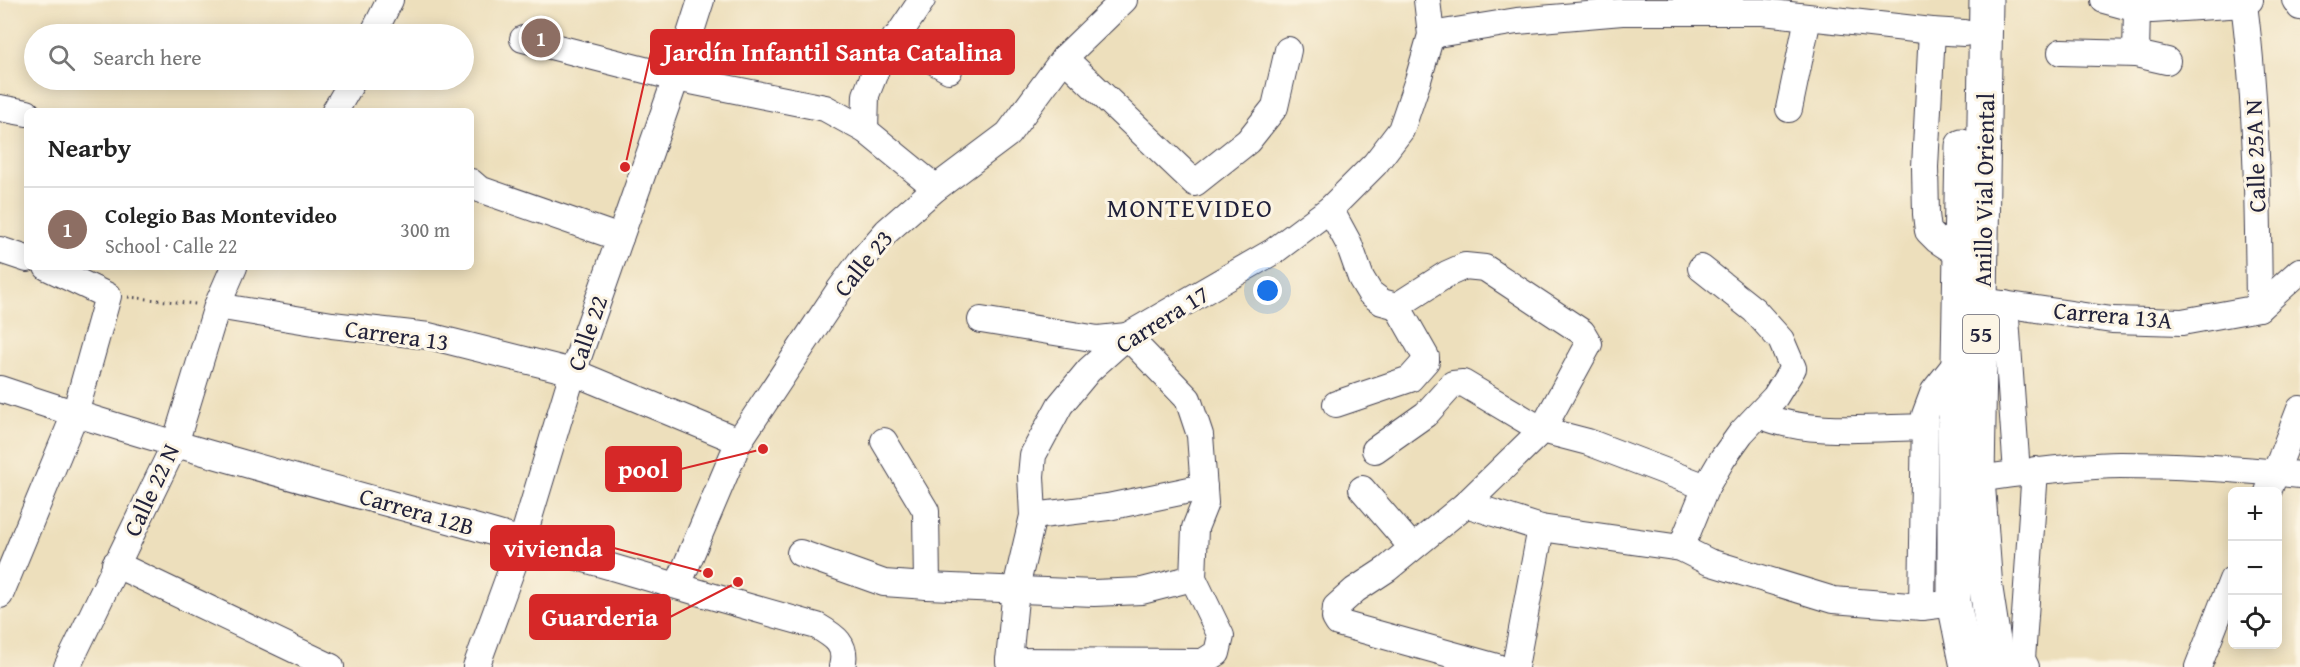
<!DOCTYPE html>
<html lang="en">
<head>
<meta charset="utf-8">
<style>
  :root { --surface:#fff; --page:#f2f2f2; --text:#222; --muted:#767676; --line:#e0e0e0; --accent:#d93025 }
  body { margin:0; font-family:"Gentium Book Plus",serif; background:var(--page); color:var(--text) }
  .controls { position:absolute; right:18px; bottom:18px; display:grid; overflow:hidden; border-radius:9px; box-shadow:0 3px 15px #0003 }
  .controls button { width:54px; height:54px; display:grid; place-items:center; padding:0; border:0; border-bottom:2px solid var(--line); background:var(--surface); color:var(--text); font:30px sans-serif }
  .you { position:absolute; left:1268px; top:291px; width:21px; height:21px; margin:-15px; border:4px solid #fff; border-radius:50%; background:#1a73e8; box-shadow:0 0 0 9px #1a73e833 }
  .badge { display:grid; place-items:center; width:39px; height:39px; border-radius:50%; background:var(--accent); color:#fff; font-size:20px; font-weight:700 }
  .pin { position:absolute; translate:-50% -50%; border:3px solid #fff; box-shadow:0 2px 6px #0006 }
  .list { margin:0; padding:0; list-style:none }
  h2 { display:flex; justify-content:space-between; align-items:center; height:78px; margin:0; padding:0 24px; font-size:26px }
  h2 small { font-size:20px; font-weight:400; color:var(--muted) }
  .list li { display:grid; grid-template-columns:39px 1fr auto; gap:18px; align-items:center; box-sizing:border-box; height:84px; padding:0 24px; border-top:2px solid var(--line) }
  .list b { display:block; font-size:22px; white-space:nowrap }
  .list p { margin:0; font-size:20px; white-space:nowrap; color:var(--muted) }
  .list em { font-size:20px; font-style:normal; color:var(--muted) }
  .icon { flex:none; width:33px; height:33px; fill:none; stroke:currentColor; stroke-width:2; stroke-linecap:round; stroke-linejoin:round }
  .map { position:relative; flex:none; width:2300px; height:667px; overflow:hidden }
  .search { position:absolute; background:var(--surface); box-shadow:0 3px 15px #0003; left:24px; top:24px; width:450px; height:66px; display:flex; align-items:center; gap:15px; box-sizing:border-box; padding:0 21px; border-radius:33px; color:var(--muted); font-size:22px }
  .panel { position:absolute; background:var(--surface); box-shadow:0 3px 15px #0003; left:24px; top:108px; width:450px; height:162px; border-radius:9px }
  .map>svg:first-child { display:block }
</style>
</head>
<body>
<div class="map">
<svg width="2300" height="667" viewBox="0 0 2300 667">
  <rect width="100%" height="100%" fill="#fcf5e5"/>
  <filter id="ink" filterUnits="userSpaceOnUse"><feTurbulence type="fractalNoise" baseFrequency=".0167" numOctaves="2"/><feDisplacementMap in="SourceGraphic" scale="12" xChannelSelector="R" yChannelSelector="G"/><feConvolveMatrix kernelMatrix="1 2 1 2 8 2 1 2 1" color-interpolation-filters="sRGB"/></filter>
  <filter id="wash" filterUnits="userSpaceOnUse"><feTurbulence type="fractalNoise" baseFrequency=".008" numOctaves="4" result="noise"/><feDisplacementMap in="SourceGraphic" scale="24" xChannelSelector="R" yChannelSelector="G"/><feGaussianBlur stdDeviation="1.35" result="paint"/><feColorMatrix in="noise" values="0 0 0 0 0 0 0 0 0 0 0 0 0 0 0 0 0 1.4 0 .05"/><feComposite in="paint" operator="in"/></filter>
  <g filter="url(#wash)">
    <rect width="100%" height="100%" fill="#eddfbc"/>
  </g>
  <g filter="url(#ink)">
    <g fill="none" stroke-linecap="round" stroke-linejoin="round">
      <defs>
        <g id="minor">
          <polyline points="2104,0 2137,9 2152,10 2244,4 2250,0"/>
          <polyline points="2295,0 2300,7"/>
          <path d="M2244,4C2257,105 2258,206 2259,308"/>
          <polyline points="1932,31 1925,167 1926,214 1928,231 1937,240 1960,255"/>
          <polyline points="373,34 390,0"/>
          <polyline points="1431,35 1517,21 1622,12 1763,12 1932,31 1964,33"/>
          <polyline points="895,38 949,70"/>
          <polyline points="523,39 676,78 825,108 865,130 936,188"/>
          <polyline points="2061,52 2136,54 2167,61"/>
          <polyline points="2136,54 2137,9"/>
          <polyline points="1064,58 1195,183 1248,141 1275,107 1288,50"/>
          <polyline points="0,108 27,113"/>
          <polyline points="1789,109 1808,18"/>
          <polyline points="335,111 353,80"/>
          <polyline points="865,130 866,95 877,67 922,0"/>
          <polyline points="471,182 479,189 620,238"/>
          <polyline points="1330,209 1349,244 1361,278 1370,293 1382,302 1397,306 1426,357 1426,361 1410,379 1336,404"/>
          <polyline points="0,250 27,259"/>
          <polyline points="1982,301 2112,320 2182,322 2259,308 2300,271"/>
          <polyline points="2005,304 2017,473"/>
          <polyline points="217,306 332,325 429,336 573,372 739,441"/>
          <polyline points="1397,306 1447,274 1465,266 1485,268 1582,332 1589,344 1542,430 1466,504 1387,569 1355,590 1336,607 1335,618 1338,623 1497,667"/>
          <polyline points="981,320 1098,339 1127,336 1188,399 1200,435 1205,503 1195,528 1193,578 1221,636 1217,653 1203,662 1009,661"/>
          <path d="M0,389C154,441 311,482 467,525C584,558 700,594 817,626C834,636 848,644 842,667"/>
          <path d="M1759,415C1810,436 1870,428 1924,427"/>
          <polyline points="884,441 926,511 927,586"/>
          <polyline points="1375,450 1426,414 1453,384 1463,383 1542,430 1588,442 1706,487"/>
          <path d="M1978,479C2025,472 2072,466 2120,465C2180,465 2240,469 2300,475"/>
          <polyline points="1362,489 1412,547"/>
          <polyline points="2268,492 2300,409"/>
          <polyline points="1466,504 1541,528 1681,548 1709,562 1833,600 1922,607 1954,603"/>
          <polyline points="1033,516 1108,507 1204,487"/>
          <polyline points="1681,548 1706,487 1723,458 1741,433 1775,397 1793,368 1781,340 1754,310 1701,268"/>
          <polyline points="800,553 884,583 927,586 1094,593 1142,591 1193,578"/>
          <polyline points="115,564 331,667"/>
          <polyline points="678,585 739,441 840,289 860,262 887,231 936,188 1008,134 1064,58 1124,0"/>
          <polyline points="0,595 75,414 108,296 47,267"/>
          <polyline points="1922,607 1925,415 1934,391 1958,361"/>
          <polyline points="67,667 175,444 217,306 234,267"/>
          <polyline points="476,667 522,541 573,372 676,78 701,0"/>
          <polyline points="1011,667 1009,661 1016,588 1033,516 1031,476 1033,455 1060,405 1089,370 1127,336 1274,251 1330,209 1375,164 1401,130 1418,80 1431,35 1427,0"/>
          <polyline points="1515,667 1541,528"/>
          <polyline points="2026,667 2022,659 2035,470"/>
          <polyline points="2198,667 2232,580"/>
        </g>
        <g id="highway">
          <polyline points="1986,0 1978,479 1986,589 1998,667"/>
          <polyline points="1962,146 1958,361 1954,433 1954,603 1967,667"/>
        </g>
      </defs>
      <!-- minor casing -->
      <use href="#minor" stroke="#403e4e" stroke-width="28"/>
      <!-- highway casing -->
      <use href="#highway" stroke="#403e4e" stroke-width="35"/>
      <!-- path -->
      <polyline stroke="#403e4e" stroke-width="3" stroke-dasharray="1.5 4.5" stroke-linecap="butt" points="128,297 196,304"/>
      <!-- minor -->
      <use href="#minor" stroke="#fff" stroke-width="26"/>
      <!-- highway -->
      <use href="#highway" stroke="#fff" stroke-width="33"/>
    </g>
  </g>
  <g text-anchor="middle" dominant-baseline="central" stroke-width="6" stroke-linejoin="round" paint-order="stroke">
    <!-- shield labels -->
    <rect fill="#fcf5e5" stroke="#63616e" stroke-width="1.5" x="1963" y="315" width="36" height="38" rx="4.5"/>
    <g font-size="22" font-weight="bold" fill="#22223b">
      <text x="1981" y="334">55</text>
    </g>
    <!-- street labels -->
    <g font-size="24" fill="#22223b" stroke="#fcf5e5">
      <text transform="translate(2255 156) rotate(-92)">Calle 25A N</text>
      <text transform="translate(1984 190) rotate(-89)">Anillo Vial Oriental</text>
      <text transform="translate(863 263) rotate(-51)">Calle 23</text>
      <text transform="translate(2113 315) rotate(5)">Carrera 13A</text>
      <text transform="translate(1162 319) rotate(-32)">Carrera 17</text>
      <text transform="translate(587 333) rotate(-71)">Calle 22</text>
      <text transform="translate(397 335) rotate(8)">Carrera 13</text>
      <text transform="translate(151 490) rotate(-65)">Calle 22 N</text>
      <text transform="translate(417 511) rotate(16)">Carrera 12B</text>
    </g>
    <!-- neighbourhood labels -->
    <g font-size="26" letter-spacing="1.5" fill="#22223b" stroke="#fcf5e5">
      <text x="1190" y="207">MONTEVIDEO</text>
    </g>
  </g>
  <!-- callouts -->
  <path fill="none" stroke="#d62828" stroke-width="2" d="M625 167L651 52M763 449L681 469M708 573L614 548M738 582L670 617"/>
  <g fill="#d62828" stroke="#fcf5e5" stroke-width="2">
    <circle cx="625" cy="167" r="6"/>
    <circle cx="763" cy="449" r="6"/>
    <circle cx="708" cy="573" r="6"/>
    <circle cx="738" cy="582" r="6"/>
  </g>
  <g fill="#d62828" stroke="#d62828" stroke-width="2">
    <rect x="651" y="30" width="363" height="44" rx="6"/>
    <rect x="606" y="447" width="75" height="44" rx="6"/>
    <rect x="491" y="526" width="123" height="44" rx="6"/>
    <rect x="530" y="595" width="140" height="44" rx="6"/>
  </g>
  <g font-size="26" text-anchor="middle" font-weight="bold" fill="#fff">
    <text x="833" y="61">Jardín Infantil Santa Catalina</text>
    <text x="643" y="478">pool</text>
    <text x="553" y="557">vivienda</text>
    <text x="600" y="626">Guarderia</text>
  </g>
</svg>
<div class="controls">
<button>+</button>
<button>−</button>
<button><svg class="icon" aria-label="locate" viewBox="0 0 24 24"><circle cx="12" cy="12" r="6"/><path d="M12 2v4M12 18v4M2 12h4M18 12h4"/></svg></button>
</div>
<div class="you"></div>
<div class="pin badge" style="left:541px;top:38px;background:#8d6e63">1</div>
<div class="search"><svg class="icon" aria-label="search" viewBox="0 0 24 24"><circle cx="10" cy="10" r="6"/><path d="M15 15l6 6"/></svg>Search here</div>
<section class="panel">
<h2>Nearby<small></small></h2>
<ul class="list">
<li><span class="badge" style="background:#8d6e63">1</span><div><b>Colegio Bas Montevideo</b><p>School · Calle 22</p></div><em>300 m</em></li>
</ul>
</section>
</div>
</body>
</html>
